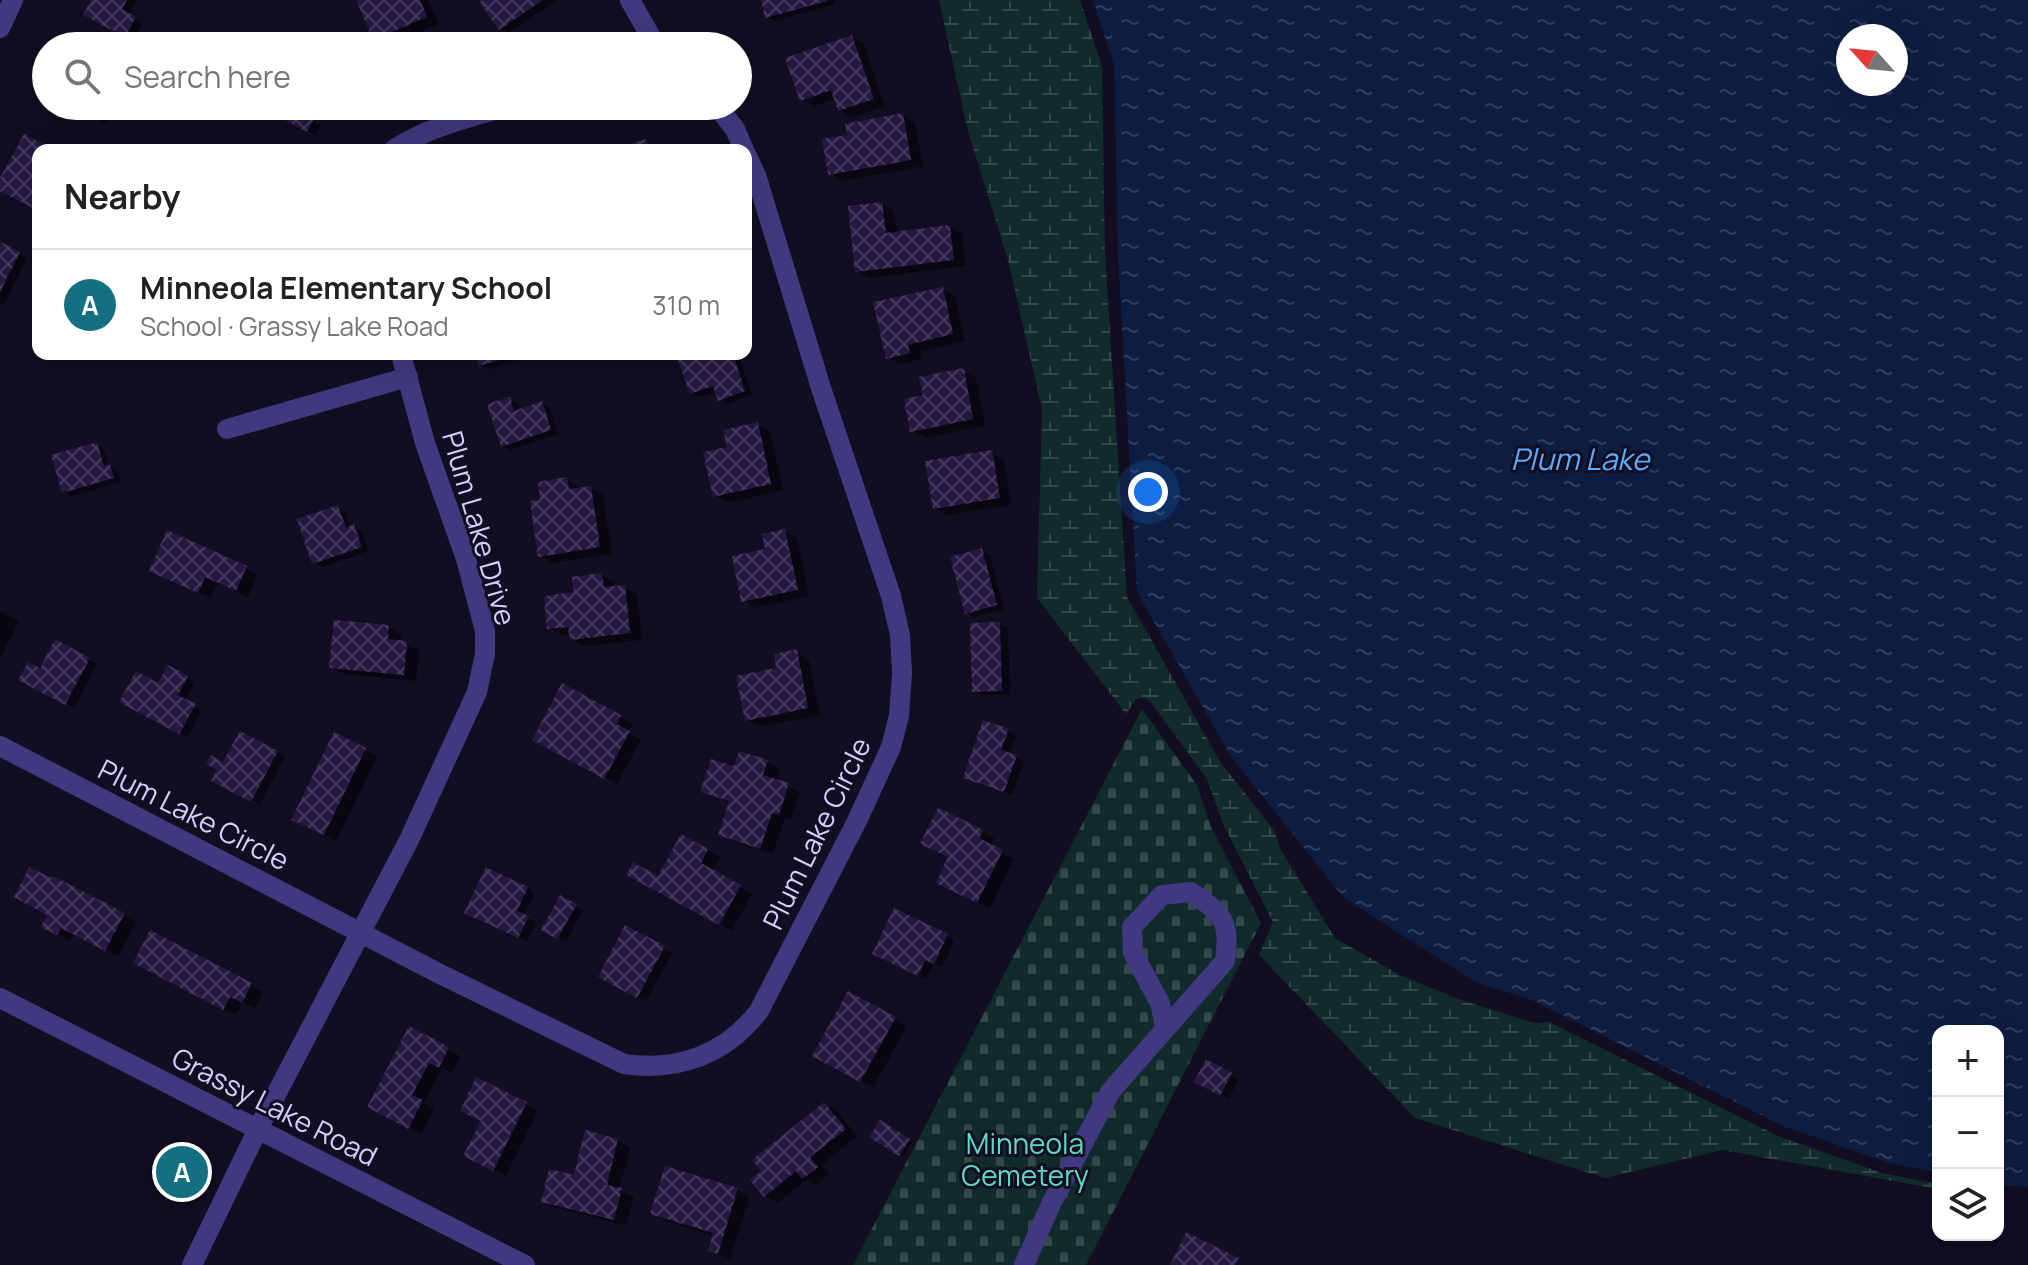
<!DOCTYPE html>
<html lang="en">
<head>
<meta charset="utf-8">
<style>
  :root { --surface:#fff; --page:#f2f2f2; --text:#222; --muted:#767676; --line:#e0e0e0; --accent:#147080 }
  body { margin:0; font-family:Manrope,sans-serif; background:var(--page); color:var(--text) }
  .controls { position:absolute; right:24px; bottom:24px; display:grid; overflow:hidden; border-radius:16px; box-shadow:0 8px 32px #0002 }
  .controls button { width:72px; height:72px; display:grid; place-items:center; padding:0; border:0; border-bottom:2px solid var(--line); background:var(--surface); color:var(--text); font:40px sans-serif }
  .compass { position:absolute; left:1836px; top:24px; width:72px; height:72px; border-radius:50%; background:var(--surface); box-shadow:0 8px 32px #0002; rotate:297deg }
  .you { position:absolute; left:1148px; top:492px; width:28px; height:28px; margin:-20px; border:6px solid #fff; border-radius:50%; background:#1a73e8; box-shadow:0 0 0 12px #1a73e833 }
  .badge { display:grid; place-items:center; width:52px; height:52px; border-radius:50%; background:var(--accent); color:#fff; font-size:26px; font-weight:700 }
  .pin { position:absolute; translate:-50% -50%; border:4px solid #fff; box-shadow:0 2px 8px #0006 }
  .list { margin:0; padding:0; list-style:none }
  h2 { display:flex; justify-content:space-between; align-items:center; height:104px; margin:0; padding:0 32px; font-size:34px }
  h2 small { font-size:26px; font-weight:400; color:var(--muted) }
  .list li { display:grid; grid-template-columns:52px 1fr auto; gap:24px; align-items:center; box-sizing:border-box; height:112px; padding:0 32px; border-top:2px solid var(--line) }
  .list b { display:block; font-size:30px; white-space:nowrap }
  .list p { margin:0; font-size:26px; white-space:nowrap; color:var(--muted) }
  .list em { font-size:26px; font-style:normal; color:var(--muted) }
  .icon { flex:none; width:44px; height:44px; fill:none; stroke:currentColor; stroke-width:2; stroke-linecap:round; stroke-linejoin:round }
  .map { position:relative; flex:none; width:2028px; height:1265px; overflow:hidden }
  .search { position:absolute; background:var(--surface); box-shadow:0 8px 32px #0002; left:32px; top:32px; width:720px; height:88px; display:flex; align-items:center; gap:20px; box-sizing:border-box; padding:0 28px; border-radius:44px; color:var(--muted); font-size:30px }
  .panel { position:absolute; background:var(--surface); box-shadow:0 8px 32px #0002; left:32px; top:144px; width:720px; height:216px; border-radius:16px }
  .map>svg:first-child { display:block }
</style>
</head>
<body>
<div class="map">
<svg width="2028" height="1265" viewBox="0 0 2028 1265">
  <defs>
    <pattern id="wetland-marsh" width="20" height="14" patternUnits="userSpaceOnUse" patternTransform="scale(2)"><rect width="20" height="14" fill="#112a2b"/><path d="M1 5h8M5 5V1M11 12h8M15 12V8" fill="none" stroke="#33484b"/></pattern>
    <pattern id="cemetery-stones" width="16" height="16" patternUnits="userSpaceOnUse" patternTransform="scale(2)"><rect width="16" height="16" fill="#112a2b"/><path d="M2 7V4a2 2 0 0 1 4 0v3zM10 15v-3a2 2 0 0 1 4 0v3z" fill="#33484b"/></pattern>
    <pattern id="water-ripples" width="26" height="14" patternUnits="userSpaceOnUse" patternTransform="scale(2)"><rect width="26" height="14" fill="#0c1d41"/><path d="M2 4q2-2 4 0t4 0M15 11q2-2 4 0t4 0" fill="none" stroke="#2f3d5e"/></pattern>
    <pattern id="building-cross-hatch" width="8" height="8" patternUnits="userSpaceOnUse" patternTransform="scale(2)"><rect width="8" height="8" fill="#241a41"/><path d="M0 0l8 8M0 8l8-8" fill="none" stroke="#433a5e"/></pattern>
  </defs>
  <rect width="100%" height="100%" fill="#120d21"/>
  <!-- wetland -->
  <polygon fill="url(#wetland-marsh)" points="939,0 1080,0 1102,66 1105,253 1127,597 1221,763 1274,830 1281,850 1335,938 1400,975 1458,999 1534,1023 1549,1022 1778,1136 1882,1173 1938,1184 1938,1189 1722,1150 1605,1178 1415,1118 1259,955 1273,922 1223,824 1207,779 1150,701 1143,698 1136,699 1126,714 1037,598 1042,409 1008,260 968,131"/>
  <!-- cemetery -->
  <polygon fill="url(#cemetery-stones)" points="1142,709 1197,785 1211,827 1261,923 1086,1265 853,1265"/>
  <!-- water -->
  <path fill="url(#water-ripples)" fill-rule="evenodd" d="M1093,0H2028V1187L1998,1185V1031H1938V1173L1886,1162L1783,1126L1532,1000L1475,982L1343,897L1232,758L1137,592L1118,254L1114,65ZM1848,36H1896V84H1848Z"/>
  <!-- shadow -->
  <g fill="#0007">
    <polygon points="93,0 137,0 129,15 142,23 134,40 86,14"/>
    <polygon points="358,0 428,0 439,24 387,46 375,39"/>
    <polygon points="485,0 557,0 508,33 500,29"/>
    <polygon points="763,0 834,0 836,4 775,21 767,17"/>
    <polygon points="852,37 864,44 885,106 852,117 840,110 836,99 814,106 802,99"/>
    <polygon points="68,106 114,106 106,124"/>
    <polygon points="278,106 318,106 310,119 321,125 315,135 274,112"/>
    <polygon points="903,115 915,123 923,166 842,181 830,173 849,136"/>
    <polygon points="645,141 653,146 655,150 616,150"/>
    <polygon points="882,204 894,211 897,233 950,227 962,234 966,266 869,278 857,271"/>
    <polygon points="2,245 27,258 3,306 0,304"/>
    <polygon points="942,289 955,296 965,341 920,351 922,359 900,364 888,357"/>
    <polygon points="477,354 517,354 519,360 489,369 481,365"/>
    <polygon points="679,354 738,354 752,395 727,404 720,399 717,391 700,397 692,393"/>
    <polygon points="963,371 976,378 985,425 925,438 912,430 925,397"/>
    <polygon points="510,399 517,403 520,411 542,404 550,408 558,434 511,450 503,446"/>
    <polygon points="757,424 770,431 783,490 728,503 715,496"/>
    <polygon points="96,444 104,449 109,466 117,471 121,482 72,496 64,491"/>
    <polygon points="992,453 1004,460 1011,505 948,515 935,508"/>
    <polygon points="567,480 580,489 591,488 603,495 612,554 552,563 539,555 542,502"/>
    <polygon points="338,507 346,512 351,528 362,531 369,551 322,567 314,562"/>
    <polygon points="785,531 797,538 809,596 755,608 743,600 767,550"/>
    <polygon points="982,551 990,555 1004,609 975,617 967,613"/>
    <polygon points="246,568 258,575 248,597 218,583 211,598 164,577"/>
    <polygon points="602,575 614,582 615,588 624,587 637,594 642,640 584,646 571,639 571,634 562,635 549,628 576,594"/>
    <polygon points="0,611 19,622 0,658"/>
    <polygon points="336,622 389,627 401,634 400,643 419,650 416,681 344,674 331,667"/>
    <polygon points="1000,624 1008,629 1010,694 982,695 974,691"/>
    <polygon points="56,642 97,664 74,708 21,679 40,670"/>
    <polygon points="796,652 809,659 820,715 759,727 747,720 778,670"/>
    <polygon points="169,668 195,682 185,701 202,710 188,737 122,701 159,685"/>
    <polygon points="563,686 633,724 628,732 641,740 617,784 534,739"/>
    <polygon points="1008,731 1016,736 1009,754 1024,761 1012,795 965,777"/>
    <polygon points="241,733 285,757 260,804 214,780"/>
    <polygon points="365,750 377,757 336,841 306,826"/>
    <polygon points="767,762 779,769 776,781 800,792 791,820 785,818 773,854 733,841 721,834 730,803 703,791 735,769"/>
    <polygon points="984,832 994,838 991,846 1014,859 990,908 950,889"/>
    <polygon points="682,836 720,857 712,871 752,894 732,931 629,874 659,879"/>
    <polygon points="54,878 136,922 118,956 74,933 70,941 44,926 50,914"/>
    <polygon points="527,888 535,893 524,916 536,922 527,941 475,917"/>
    <polygon points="561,898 583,910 566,942 543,929"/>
    <polygon points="895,910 955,940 942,967 934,963 926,979 882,958"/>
    <polygon points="626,928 672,953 646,1001 600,976"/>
    <polygon points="148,969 251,985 263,992 255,1008 243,1002 236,1015"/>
    <polygon points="849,993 907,1026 873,1088 815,1055"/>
    <polygon points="410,1029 460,1056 452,1073 442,1068 424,1103 434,1109 421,1134 382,1114"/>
    <polygon points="1207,1062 1239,1080 1228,1099 1196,1081"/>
    <polygon points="526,1104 538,1111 506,1176 478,1162 483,1121"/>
    <polygon points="824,1104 837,1111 857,1136 822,1165 829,1174 816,1185 807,1179 778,1203 765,1196 764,1172"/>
    <polygon points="880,1123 912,1143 903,1156 872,1137"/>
    <polygon points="618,1141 630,1148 619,1190 634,1197 626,1225 556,1208 543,1201 575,1178"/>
    <polygon points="666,1168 738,1190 750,1197 730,1259 710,1250 714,1236 664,1220 652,1213"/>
  </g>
  <!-- building -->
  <g fill="url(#building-cross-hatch)">
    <polygon points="91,0 127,0 122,9 136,17 125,37 83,15"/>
    <polygon points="356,0 420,0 427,17 373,40"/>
    <polygon points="482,0 543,0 499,30 479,2"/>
    <polygon points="761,0 827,0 827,1 765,18"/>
    <polygon points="852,35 874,99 838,111 831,90 800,101 785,58"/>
    <polygon points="67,106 99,106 93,118"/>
    <polygon points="275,106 307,106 303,113 314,119 307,132 272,113"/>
    <polygon points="903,113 911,160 828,175 822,139 847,135 845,124"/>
    <polygon points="24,134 55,150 38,150 38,211 0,191 0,178"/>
    <polygon points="646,139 649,150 612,150 612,149"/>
    <polygon points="882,202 886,233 950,225 954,260 855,272 848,206"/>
    <polygon points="1,242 20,252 0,292 0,245"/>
    <polygon points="943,287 953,334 908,345 910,353 886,359 873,302"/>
    <polygon points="475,354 517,354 517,355 479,366"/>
    <polygon points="676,354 733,354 745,391 718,401 713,386 690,394"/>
    <polygon points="964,368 973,419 910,432 904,399 923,395 919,377"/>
    <polygon points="510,397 514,411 542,401 551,430 501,447 487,404"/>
    <polygon points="758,422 771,484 713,497 703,452 727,447 723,430"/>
    <polygon points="97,442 104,466 110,464 114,478 62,493 51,455"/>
    <polygon points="992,450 1000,498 933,509 925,461"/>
    <polygon points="567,477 569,489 591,486 600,547 538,557 530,501 540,500 538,482"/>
    <polygon points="338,505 346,528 354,524 362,547 312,564 297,519"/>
    <polygon points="785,529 798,590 741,602 732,556 765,549 762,534"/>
    <polygon points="167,530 247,566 236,591 205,577 198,593 149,571"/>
    <polygon points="982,548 997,605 965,614 950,557"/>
    <polygon points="602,573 604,587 625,585 630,633 570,640 568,627 547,629 544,596 574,592 572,577"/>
    <polygon points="334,620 389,625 388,639 407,641 404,675 329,668"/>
    <polygon points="1000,622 1002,691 972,692 970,623"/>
    <polygon points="55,639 90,658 65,705 18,680 28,662 40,668"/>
    <polygon points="797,649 808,708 745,721 736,676 776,668 774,654"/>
    <polygon points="168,665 188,676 178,695 196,704 179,734 119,702 136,671 158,683"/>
    <polygon points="562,683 621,715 617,724 630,731 604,779 532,740"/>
    <polygon points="983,720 1009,729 1001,750 1017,755 1004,792 963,778"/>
    <polygon points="240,731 278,751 251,802 211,781 217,770 206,764 210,755 223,762"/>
    <polygon points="334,732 366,748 324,835 291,820"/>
    <polygon points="739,751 768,760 763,775 789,783 779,815 772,813 760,849 718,835 729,801 700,792 711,759 734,766"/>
    <polygon points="938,807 983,830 979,838 1003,850 977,903 936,883 948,857 920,844"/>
    <polygon points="681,834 708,849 701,863 741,885 719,925 626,875 633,862 658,876"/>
    <polygon points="29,867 52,878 53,876 125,913 105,951 61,928 57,935 41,927 47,915 14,897"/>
    <polygon points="486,867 528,887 517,911 529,916 518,938 464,913"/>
    <polygon points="560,895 577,904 557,939 541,930"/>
    <polygon points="894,908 948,934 934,964 925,960 918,976 872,954"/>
    <polygon points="625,925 665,946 637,998 598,977"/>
    <polygon points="150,930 252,983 242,1003 230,997 223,1010 133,963"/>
    <polygon points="848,991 896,1017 860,1082 812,1056"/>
    <polygon points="409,1026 449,1047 439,1068 429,1063 412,1095 423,1100 408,1129 367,1107"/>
    <polygon points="1206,1059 1232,1073 1220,1096 1194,1082"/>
    <polygon points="476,1077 527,1102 493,1171 463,1156 481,1121 460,1111"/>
    <polygon points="824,1102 846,1129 810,1157 818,1167 802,1179 796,1171 764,1197 750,1180 761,1171 752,1160"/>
    <polygon points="880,1120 910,1139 899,1156 869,1137"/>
    <polygon points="585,1130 618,1139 607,1185 622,1188 614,1220 541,1202 549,1169 574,1175"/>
    <polygon points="665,1166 738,1188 718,1254 708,1251 713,1233 650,1214"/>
    <polygon points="1186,1232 1239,1258 1235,1265 1170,1265"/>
  </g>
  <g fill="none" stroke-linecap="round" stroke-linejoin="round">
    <!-- minor -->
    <g stroke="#40397f" stroke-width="20">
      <polyline points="630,0 656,46"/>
      <polyline points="0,28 13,0"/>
      <polyline points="717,106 735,129 744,150"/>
      <path d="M393,150C427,127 469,118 508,106"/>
      <polyline points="227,429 408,377"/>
      <path d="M0,746L440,974L624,1064C678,1072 726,1054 759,1011L857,821L891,747L899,716L902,673L900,635L891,596L821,388L756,175L746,154"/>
      <polyline points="0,998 525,1265"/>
      <polyline points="192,1265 258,1129 409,840 477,692 485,654 485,631 466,559 425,443 401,354"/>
      <path d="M1024,1265L1051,1204L1110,1092L1225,961C1230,920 1224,915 1191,892L1162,895L1132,927L1133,953L1160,1003L1165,1026"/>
    </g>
  </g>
  <g text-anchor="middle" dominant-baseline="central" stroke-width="6" stroke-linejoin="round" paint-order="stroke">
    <!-- street labels -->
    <g font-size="28" fill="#d6cefe" stroke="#120d21">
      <text transform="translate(480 528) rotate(74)">Plum Lake Drive</text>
      <text transform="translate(194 814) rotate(27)">Plum Lake Circle</text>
      <text transform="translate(816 833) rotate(-64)">Plum Lake Circle</text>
      <text transform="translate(275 1106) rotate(27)">Grassy Lake Road</text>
    </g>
    <!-- park labels -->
    <g font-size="28" fill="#5bddc3" stroke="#120d21">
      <text x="1025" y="1143">Minneola<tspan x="1025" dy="32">Cemetery</tspan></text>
    </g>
    <!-- water labels -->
    <g font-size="30" font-style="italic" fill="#5eaafc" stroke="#120d21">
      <text x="1580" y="458">Plum Lake</text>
    </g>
  </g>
</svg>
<div class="controls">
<button>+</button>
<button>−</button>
<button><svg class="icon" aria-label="layers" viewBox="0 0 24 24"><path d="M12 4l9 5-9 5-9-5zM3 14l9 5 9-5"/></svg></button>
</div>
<svg class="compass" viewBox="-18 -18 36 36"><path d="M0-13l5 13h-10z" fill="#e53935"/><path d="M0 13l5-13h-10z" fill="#767676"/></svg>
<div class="you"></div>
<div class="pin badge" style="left:182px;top:1172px">A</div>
<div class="search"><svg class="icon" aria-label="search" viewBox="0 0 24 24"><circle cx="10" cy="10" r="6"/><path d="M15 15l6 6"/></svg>Search here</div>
<section class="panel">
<h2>Nearby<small></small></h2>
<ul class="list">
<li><span class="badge">A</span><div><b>Minneola Elementary School</b><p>School · Grassy Lake Road</p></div><em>310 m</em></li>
</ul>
</section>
</div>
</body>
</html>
